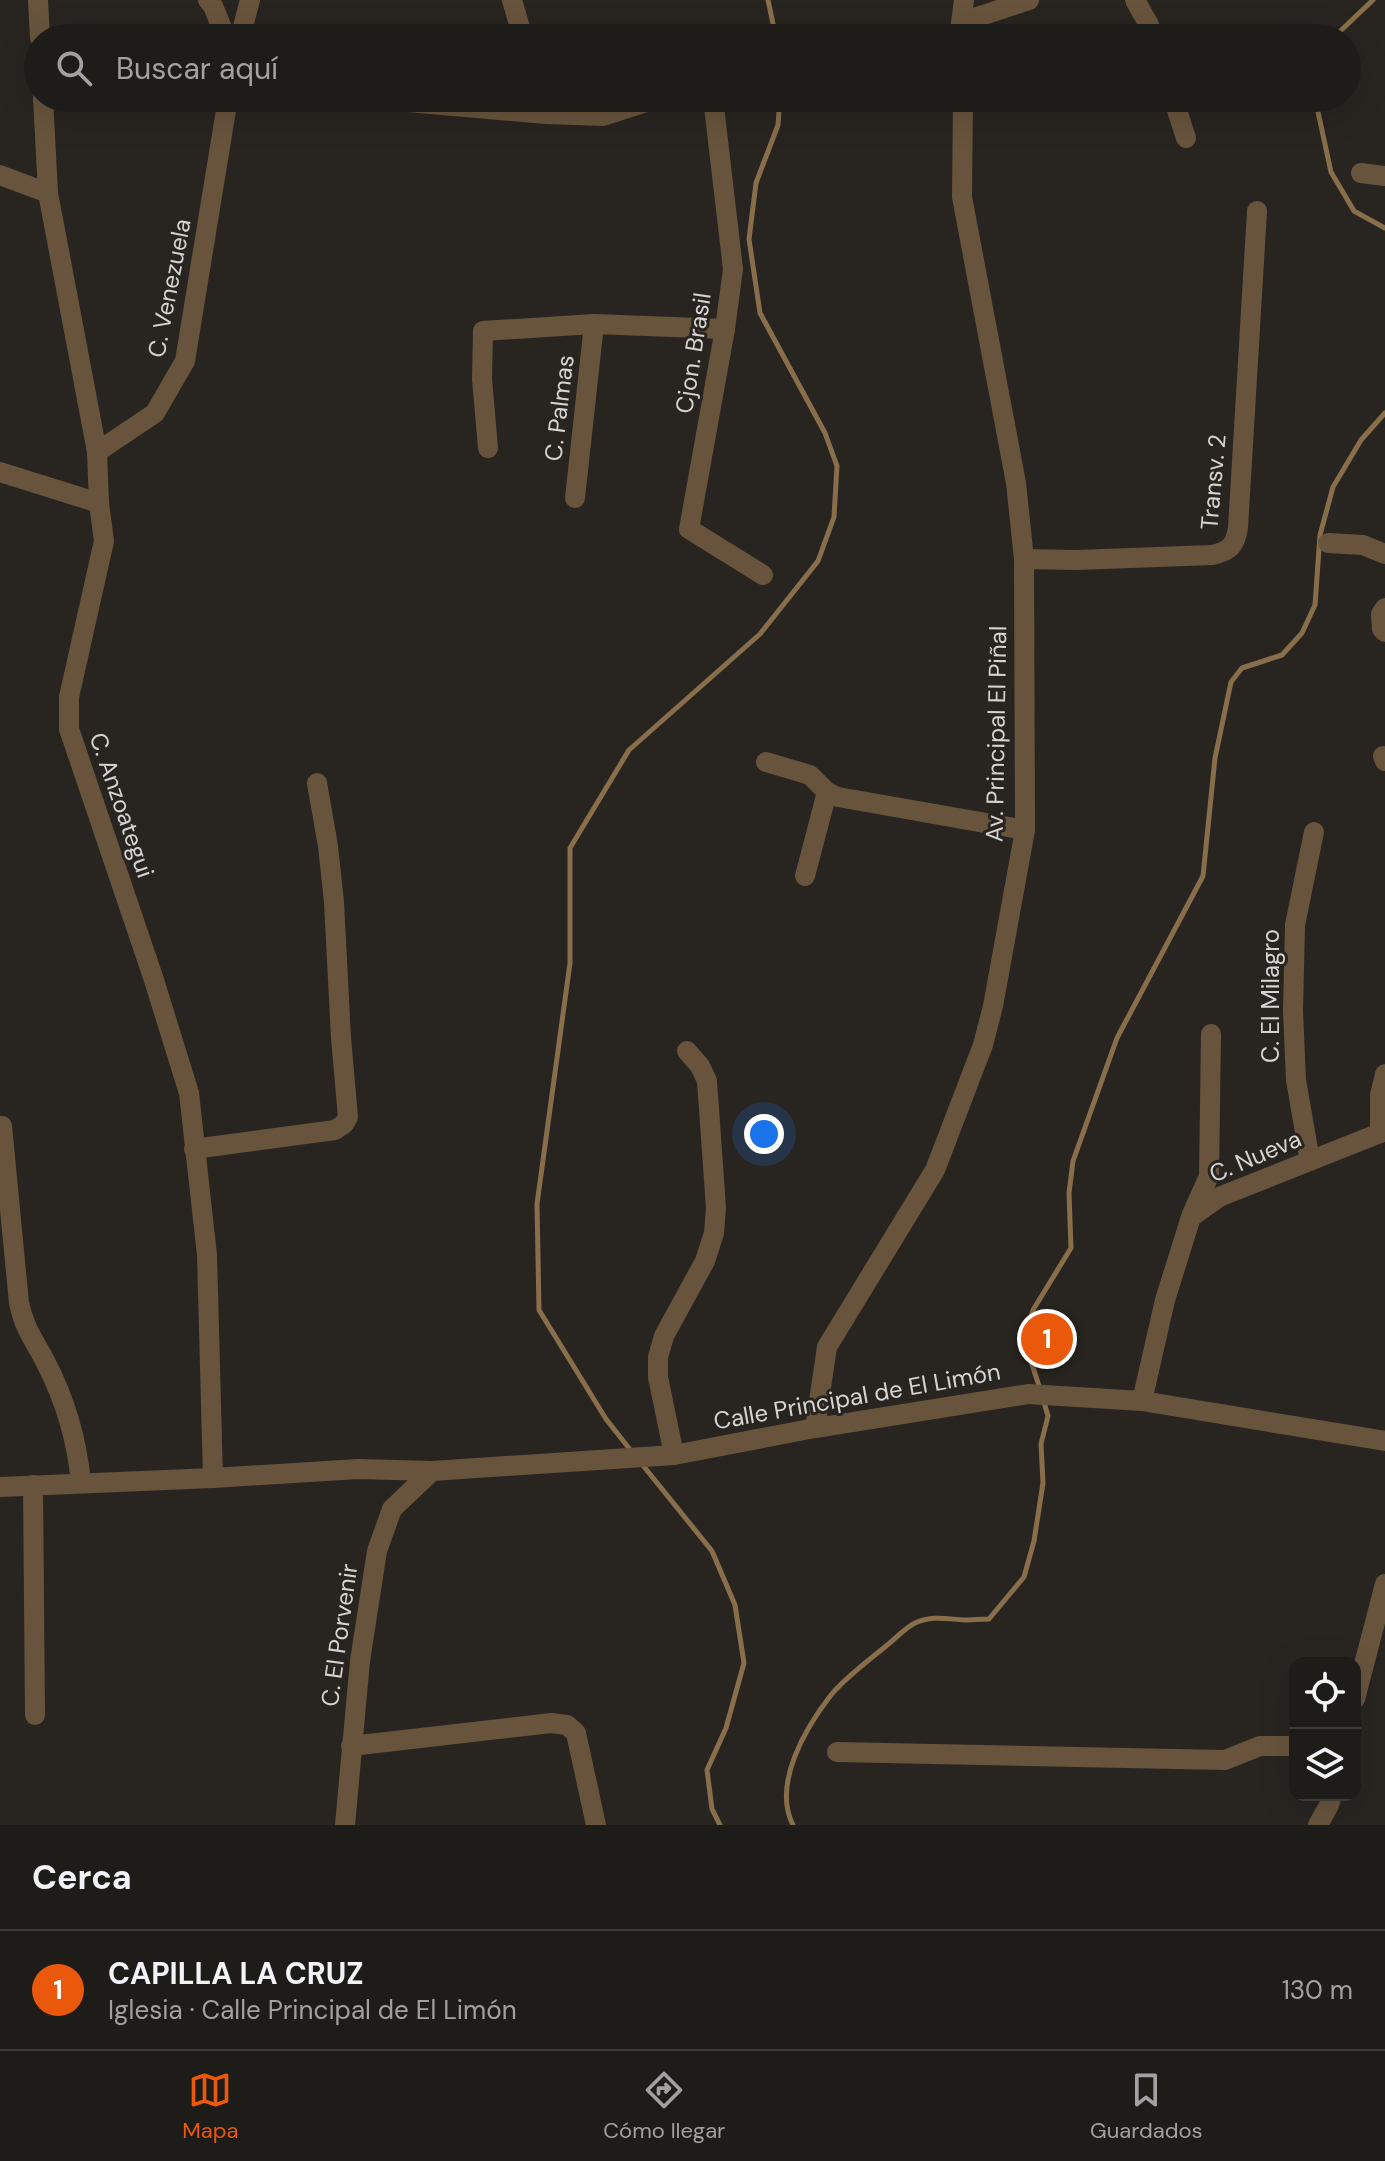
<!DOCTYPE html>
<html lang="es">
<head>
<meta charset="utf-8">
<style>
  :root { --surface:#1e1c19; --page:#262522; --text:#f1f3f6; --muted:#a1a1a2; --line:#3c3a38; --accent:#ea580c }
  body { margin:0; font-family:"DM Sans",sans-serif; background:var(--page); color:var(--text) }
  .controls { position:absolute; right:24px; bottom:24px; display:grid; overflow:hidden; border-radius:16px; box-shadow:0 8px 32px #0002 }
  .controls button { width:72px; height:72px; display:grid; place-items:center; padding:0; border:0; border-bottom:2px solid var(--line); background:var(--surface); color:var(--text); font:40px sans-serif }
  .you { position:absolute; left:764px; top:1134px; width:28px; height:28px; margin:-20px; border:6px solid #fff; border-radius:50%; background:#1a73e8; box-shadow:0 0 0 12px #1a73e833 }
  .badge { display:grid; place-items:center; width:52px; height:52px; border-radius:50%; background:var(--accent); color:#fff; font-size:26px; font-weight:700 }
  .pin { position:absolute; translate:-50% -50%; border:4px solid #fff; box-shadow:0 2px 8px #0006 }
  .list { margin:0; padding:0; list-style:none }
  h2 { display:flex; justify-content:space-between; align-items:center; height:104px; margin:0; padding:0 32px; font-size:34px }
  h2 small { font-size:26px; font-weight:400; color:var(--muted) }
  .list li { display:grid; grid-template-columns:52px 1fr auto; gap:24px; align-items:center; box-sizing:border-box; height:120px; padding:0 32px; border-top:2px solid var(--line) }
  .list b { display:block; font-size:30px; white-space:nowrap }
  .list p { margin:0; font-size:26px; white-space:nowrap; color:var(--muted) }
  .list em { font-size:26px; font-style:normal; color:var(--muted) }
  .icon { flex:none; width:44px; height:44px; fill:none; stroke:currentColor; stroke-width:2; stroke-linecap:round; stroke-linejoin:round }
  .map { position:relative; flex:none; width:1385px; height:1825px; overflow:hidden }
  .search { position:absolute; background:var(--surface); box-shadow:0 8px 32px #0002; left:24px; right:24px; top:24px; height:88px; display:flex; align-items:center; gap:20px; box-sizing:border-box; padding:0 28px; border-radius:44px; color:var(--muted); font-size:30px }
  .sheet { height:224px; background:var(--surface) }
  nav { display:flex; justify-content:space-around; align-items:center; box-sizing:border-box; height:112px; border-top:2px solid var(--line); background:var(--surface); font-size:22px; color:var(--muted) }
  nav a { display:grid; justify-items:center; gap:4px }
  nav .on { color:var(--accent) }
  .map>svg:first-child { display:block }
</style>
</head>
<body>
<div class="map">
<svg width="1385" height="1825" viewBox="0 0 1385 1825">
  <rect width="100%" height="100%" fill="#282521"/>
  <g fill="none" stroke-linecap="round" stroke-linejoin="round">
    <!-- stream -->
    <g stroke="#886e4a" stroke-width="5">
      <polyline points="768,0 776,38"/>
      <polyline points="1333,38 1373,0"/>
      <polyline points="1315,98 1331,172 1354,211 1385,228"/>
      <polyline points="1040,1389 1030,1358 1026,1334 1033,1310 1071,1248 1069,1193 1073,1161 1117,1038 1203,876 1215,758 1231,682 1242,668 1282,655 1302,633 1315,605 1320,535 1333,487 1361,440 1385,413"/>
      <polyline points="632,1452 606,1419 539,1310 537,1204 570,963 570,848 629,750 760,634 818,561 834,517 837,466 825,433 760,313 749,239 756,183 778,125 780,98"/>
      <polyline points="641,1463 712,1551 735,1605 744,1663 726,1728 707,1770 712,1809 720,1825"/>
      <path d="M793,1825C772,1784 806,1727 831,1695C846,1677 868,1661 886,1646C895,1639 905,1628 915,1623C932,1615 947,1619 964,1620C972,1620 980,1619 989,1619L1024,1577L1034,1541L1043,1483L1041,1444L1048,1416L1043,1399"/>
    </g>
    <!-- street -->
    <g stroke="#68543d" stroke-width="20">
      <polyline points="38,0 40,38"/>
      <polyline points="208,0 213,6 226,38"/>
      <polyline points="512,0 523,38"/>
      <polyline points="1135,0 1149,25 1153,38"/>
      <polyline points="962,22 1029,0"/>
      <polyline points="240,38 250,0"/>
      <polyline points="959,38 964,0"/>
      <polyline points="43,98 48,193 97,452 99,503 104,541 69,697 69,729 153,977 189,1093 207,1255 213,1478"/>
      <polyline points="362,98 546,114 603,116 659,98"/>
      <polyline points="713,98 733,269 725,329 689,529 763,575"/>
      <polyline points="1173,98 1186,138"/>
      <polyline points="1361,173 1385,176"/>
      <polyline points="0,175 48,193"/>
      <polyline points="488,448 482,379 483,331 594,324 725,329"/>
      <polyline points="97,452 155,413 185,361 228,98"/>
      <polyline points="0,472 99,503"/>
      <polyline points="575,498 594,324"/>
      <polyline points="1328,543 1363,545 1385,554"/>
      <path d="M1024,559L1076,560L1212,555C1230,551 1235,546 1238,528L1257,211"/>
      <polyline points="1385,608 1381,614 1382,629 1385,632"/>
      <polyline points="1383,756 1385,761"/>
      <polyline points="766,762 810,775 827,792 838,797 1025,830"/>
      <polyline points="805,876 827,792"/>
      <path d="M2,1126L19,1303C25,1330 33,1338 45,1361C65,1399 77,1440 81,1483"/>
      <polyline points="1380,1133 1380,1095 1385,1074"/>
      <polyline points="194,1149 335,1130 344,1124 348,1117 341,1038 334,902 328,846 317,783"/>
      <polyline points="1310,1161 1296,1080 1293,1011 1295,925 1314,832"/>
      <polyline points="1192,1214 1209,1176 1211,1034"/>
      <polyline points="1142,1401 1165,1300 1191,1217 1219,1197 1385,1131"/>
      <polyline points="815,1428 827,1347 935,1170 983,1045 993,1006 1025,830 1024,559 1016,483 962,197 963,98"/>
      <polyline points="674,1455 658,1377 658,1357 664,1336 705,1261 714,1233 716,1208 707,1081 700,1066 687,1051"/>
      <polyline points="33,1485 35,1715"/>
      <polyline points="0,1487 213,1478 358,1469 432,1471 674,1455 815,1428 1028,1394 1142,1401 1385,1441"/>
      <polyline points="1355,1699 1385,1584"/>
      <polyline points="351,1746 551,1723 567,1725 576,1733 596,1825"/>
      <polyline points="837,1752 1225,1760 1260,1746 1295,1746"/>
      <polyline points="345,1825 360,1661 377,1551 392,1509 432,1471"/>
      <polyline points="1318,1825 1329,1805 1332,1795"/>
    </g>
  </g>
  <g text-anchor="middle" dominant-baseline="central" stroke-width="6" stroke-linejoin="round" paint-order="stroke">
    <!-- street labels -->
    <g font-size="24" fill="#d6d4d1" stroke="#282521">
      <text transform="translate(169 288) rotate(-79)">C. Venezuela</text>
      <text transform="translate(693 353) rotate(-81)">Cjon. Brasil</text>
      <text transform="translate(559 408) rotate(-83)">C. Palmas</text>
      <text transform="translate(1213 482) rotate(-85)">Transv. 2</text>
      <text transform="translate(996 734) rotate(-89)">Av. Principal El Piñal</text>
      <text transform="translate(122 805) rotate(71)">C. Anzoategui</text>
      <text transform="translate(1270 996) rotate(-90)">C. El Milagro</text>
      <text transform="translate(1255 1156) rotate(-23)">C. Nueva</text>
      <text transform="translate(857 1396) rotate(-10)">Calle Principal de El Limón</text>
      <text transform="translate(339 1635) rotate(-82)">C. El Porvenir</text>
    </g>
  </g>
</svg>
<div class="controls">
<button><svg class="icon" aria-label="locate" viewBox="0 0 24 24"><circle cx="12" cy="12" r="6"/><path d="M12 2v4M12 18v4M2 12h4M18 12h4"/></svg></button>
<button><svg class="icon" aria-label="layers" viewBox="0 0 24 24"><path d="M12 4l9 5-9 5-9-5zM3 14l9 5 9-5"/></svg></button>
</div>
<div class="you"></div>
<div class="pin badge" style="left:1047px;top:1339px">1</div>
<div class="search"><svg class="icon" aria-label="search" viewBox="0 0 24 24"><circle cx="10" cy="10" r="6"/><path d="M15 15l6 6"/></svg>Buscar aquí</div>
</div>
<section class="sheet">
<h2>Cerca<small></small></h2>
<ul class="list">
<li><span class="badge">1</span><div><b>CAPILLA LA CRUZ</b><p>Iglesia · Calle Principal de El Limón</p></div><em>130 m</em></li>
</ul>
</section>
<nav>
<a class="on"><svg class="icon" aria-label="map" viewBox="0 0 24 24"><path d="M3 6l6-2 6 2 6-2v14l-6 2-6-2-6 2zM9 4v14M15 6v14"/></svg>Mapa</a>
<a><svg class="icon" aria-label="directions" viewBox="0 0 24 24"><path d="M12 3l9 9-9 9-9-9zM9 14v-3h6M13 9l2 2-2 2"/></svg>Cómo llegar</a>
<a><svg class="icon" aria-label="saved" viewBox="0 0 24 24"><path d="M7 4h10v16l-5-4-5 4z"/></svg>Guardados</a>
</nav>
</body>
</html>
